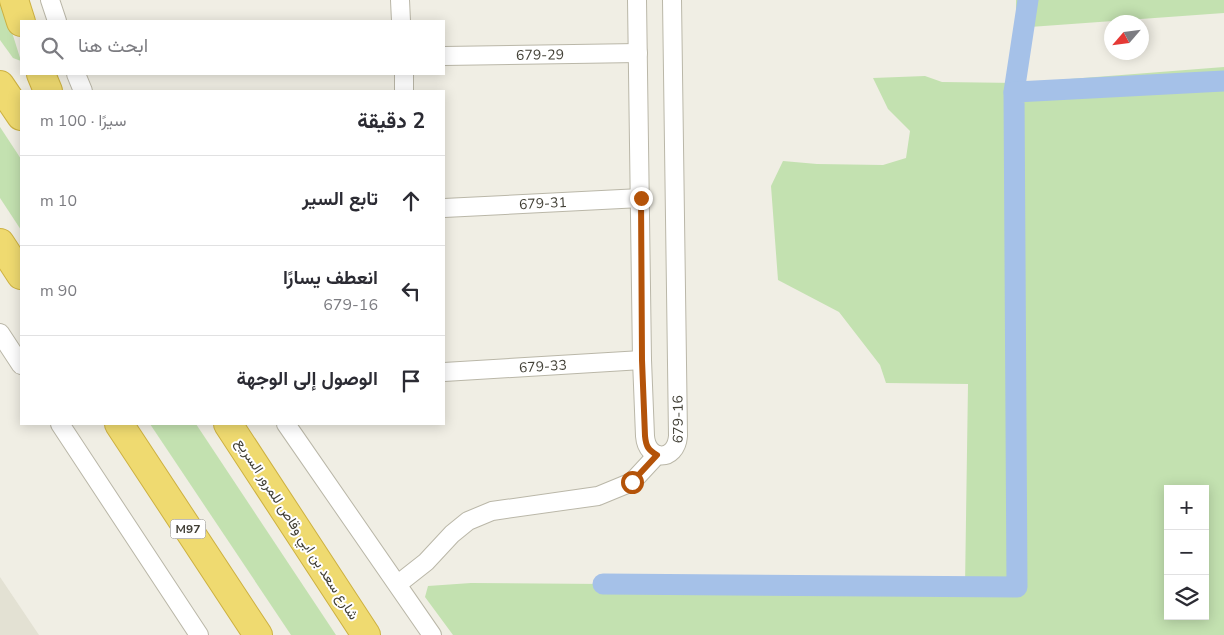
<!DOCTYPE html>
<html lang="ar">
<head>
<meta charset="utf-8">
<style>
  :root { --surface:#fff; --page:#f7f7f7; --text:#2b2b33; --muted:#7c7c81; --line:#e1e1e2 }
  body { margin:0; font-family:"Nunito Sans",Vazirmatn,sans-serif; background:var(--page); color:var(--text); direction:rtl }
  .controls { position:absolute; right:15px; bottom:15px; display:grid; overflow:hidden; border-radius:0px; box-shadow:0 2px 12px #0003 }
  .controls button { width:45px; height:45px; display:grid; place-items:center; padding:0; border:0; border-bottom:1px solid var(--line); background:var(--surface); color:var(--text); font:25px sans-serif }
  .compass { position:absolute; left:1104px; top:15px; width:45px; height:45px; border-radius:50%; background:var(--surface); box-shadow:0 2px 12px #0003; rotate:242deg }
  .stop { position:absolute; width:15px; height:15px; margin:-11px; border:4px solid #b45309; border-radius:50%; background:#fff }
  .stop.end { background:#b45309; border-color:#fff; box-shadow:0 1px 5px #0008 }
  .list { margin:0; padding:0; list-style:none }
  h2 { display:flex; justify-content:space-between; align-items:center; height:65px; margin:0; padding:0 20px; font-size:21px }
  h2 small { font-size:16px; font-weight:400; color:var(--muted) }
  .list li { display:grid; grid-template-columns:32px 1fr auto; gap:15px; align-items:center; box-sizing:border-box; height:90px; padding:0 20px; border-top:1px solid var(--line) }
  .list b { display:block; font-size:19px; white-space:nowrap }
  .list p { margin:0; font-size:16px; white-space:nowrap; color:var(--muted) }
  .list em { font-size:16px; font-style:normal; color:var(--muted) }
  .icon { flex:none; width:28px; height:28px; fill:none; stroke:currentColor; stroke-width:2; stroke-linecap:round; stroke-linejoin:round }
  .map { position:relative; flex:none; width:1224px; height:635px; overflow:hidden; direction:ltr }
  .search { position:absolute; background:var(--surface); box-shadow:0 2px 12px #0003; left:20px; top:20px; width:425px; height:55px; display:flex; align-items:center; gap:12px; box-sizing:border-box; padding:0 18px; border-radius:0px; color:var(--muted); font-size:19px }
  .panel { position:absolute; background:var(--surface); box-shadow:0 2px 12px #0003; left:20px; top:90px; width:425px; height:335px; border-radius:0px; direction:rtl }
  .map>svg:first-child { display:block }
</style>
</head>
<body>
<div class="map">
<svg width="1224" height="635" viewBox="0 0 1224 635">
  <rect width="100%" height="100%" fill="#f0eee4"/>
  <!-- residential -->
  <polygon fill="#e3e1d3" points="0,577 39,635 0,635"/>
  <!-- grass -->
  <g fill="#c3e1b0" fill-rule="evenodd">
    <polygon points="0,0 2,0 21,61 13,58 0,40"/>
    <polygon points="1016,0 1224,0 1224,13 1016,28"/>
    <path d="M1224,67V635H453L425,597L428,586L471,583L965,587L968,384L886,383L880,365L839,312L778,280L771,186L783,161L817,164L883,165L906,158L910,131L888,109L873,78L925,76L942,82L1019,83ZM1168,489H1205V616H1168Z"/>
    <polygon points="0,127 21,159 21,230 0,198"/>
    <polygon points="150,424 196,424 336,635 291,635"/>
  </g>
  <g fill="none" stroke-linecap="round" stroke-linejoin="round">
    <!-- canal -->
    <g stroke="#a5c1e8" stroke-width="21">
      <polyline points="1014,92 1028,0"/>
      <polyline points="603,584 1017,587 1014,92 1224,81"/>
    </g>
    <defs>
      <g id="minor">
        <polyline points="50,0 57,21"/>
        <polyline points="400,0 401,21"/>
        <path id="s1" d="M637,0L642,360L645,436C647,462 676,462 678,436L672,0"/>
        <path id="s2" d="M444,56L638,53"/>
        <polyline points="76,74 83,91"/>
        <polyline points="404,74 404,91"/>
        <path id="s3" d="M444,208L641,198"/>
        <polyline points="0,333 21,365"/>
        <path id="s4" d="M444,372L642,360"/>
        <polyline points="60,424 199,635"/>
        <polyline points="286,424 432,635"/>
        <polyline points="398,584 426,562 452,534 468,521 492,511 598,496 632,482 657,455"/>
      </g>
      <g id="motorway">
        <polyline points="14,0 21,22"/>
        <polyline points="41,74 48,91"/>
        <polyline points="0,85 21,116"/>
        <polyline points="0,243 21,275"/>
        <polyline points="119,424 258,635"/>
        <polyline points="228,424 366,635"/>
      </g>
    </defs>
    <!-- minor casing -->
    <use href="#minor" stroke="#bab7a8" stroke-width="20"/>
    <!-- motorway casing -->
    <use href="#motorway" stroke="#cdb141" stroke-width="30"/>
    <!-- minor -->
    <use href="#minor" stroke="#fff" stroke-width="18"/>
    <!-- motorway -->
    <use href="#motorway" stroke="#efda70" stroke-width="28"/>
  </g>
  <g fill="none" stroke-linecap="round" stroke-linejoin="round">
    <!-- route -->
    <path stroke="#b45309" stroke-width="6" d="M632,482L657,455C648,450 646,446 645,436L642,360L641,198"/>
  </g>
  <g text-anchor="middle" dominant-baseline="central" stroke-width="4" stroke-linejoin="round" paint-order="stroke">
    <!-- shield labels -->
    <rect fill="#fff" stroke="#7a7972" stroke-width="1" x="170.5" y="519.5" width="35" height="19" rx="4"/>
    <g font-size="12" font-weight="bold" fill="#413f35">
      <text x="188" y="529">M97</text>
    </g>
    <!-- street labels -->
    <g font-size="14" fill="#413f35" stroke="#fff">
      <text stroke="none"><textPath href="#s2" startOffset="96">679-29</textPath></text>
      <text stroke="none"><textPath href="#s3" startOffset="99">679-31</textPath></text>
      <text stroke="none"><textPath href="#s4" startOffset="99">679-33</textPath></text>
      <text stroke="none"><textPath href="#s1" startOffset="509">679-16</textPath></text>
      <text transform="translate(297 529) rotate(57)">شارع سعد بن ابي وقاص للمرور السريع</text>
    </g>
  </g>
</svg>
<div class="controls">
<button>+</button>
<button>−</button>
<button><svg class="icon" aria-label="layers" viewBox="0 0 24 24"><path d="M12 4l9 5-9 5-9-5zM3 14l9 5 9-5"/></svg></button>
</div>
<svg class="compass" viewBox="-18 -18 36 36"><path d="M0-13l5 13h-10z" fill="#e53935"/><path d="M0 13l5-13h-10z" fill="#7c7c81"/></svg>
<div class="stop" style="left:632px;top:482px"></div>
<div class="stop end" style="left:641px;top:198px"></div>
<div class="search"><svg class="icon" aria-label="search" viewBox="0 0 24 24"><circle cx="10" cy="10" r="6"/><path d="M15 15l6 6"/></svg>ابحث هنا</div>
<section class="panel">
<h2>2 دقيقة<small>سيرًا · 100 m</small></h2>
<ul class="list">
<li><svg class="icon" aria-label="ahead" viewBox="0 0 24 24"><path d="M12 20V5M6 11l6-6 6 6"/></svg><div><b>تابع السير</b></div><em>10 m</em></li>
<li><svg class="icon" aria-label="left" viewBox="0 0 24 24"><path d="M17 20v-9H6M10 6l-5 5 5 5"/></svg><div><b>انعطف يسارًا</b><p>679-16</p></div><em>90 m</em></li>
<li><svg class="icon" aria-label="arrive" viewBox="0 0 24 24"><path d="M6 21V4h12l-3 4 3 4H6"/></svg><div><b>الوصول إلى الوجهة</b></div></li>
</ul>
</section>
</div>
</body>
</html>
